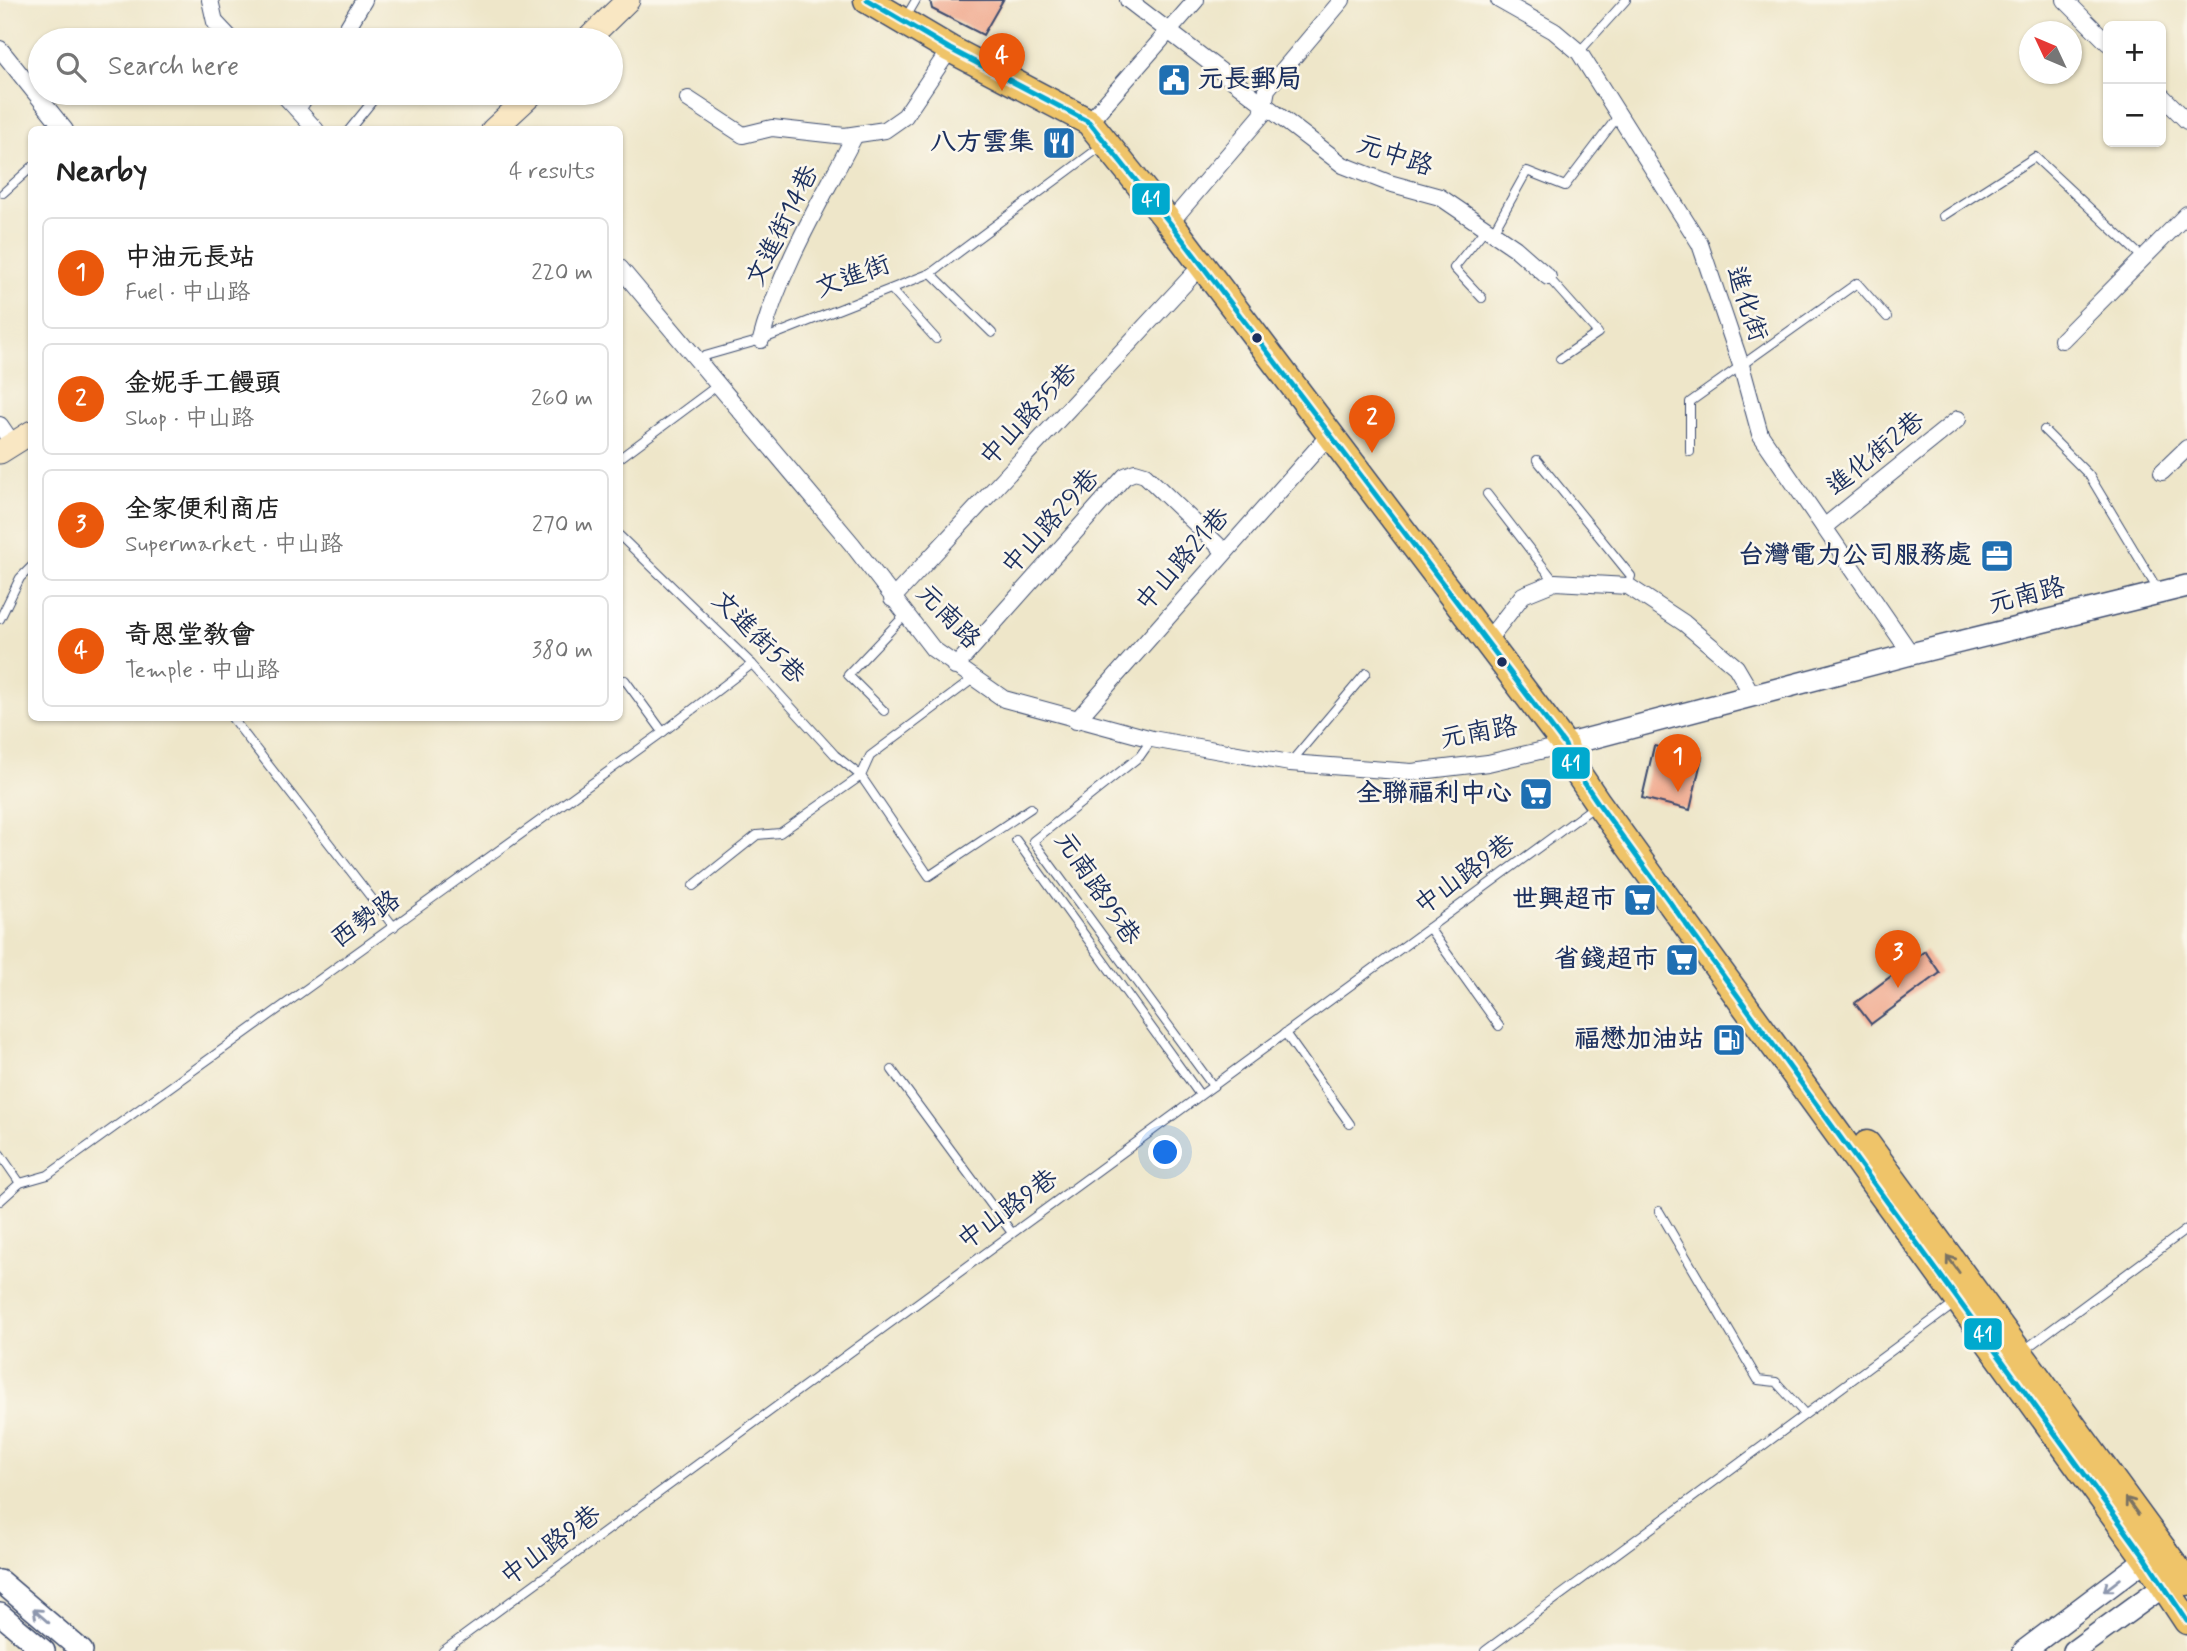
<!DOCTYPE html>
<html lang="en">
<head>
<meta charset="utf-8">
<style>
  :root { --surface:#fff; --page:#f2f2f2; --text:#222; --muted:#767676; --line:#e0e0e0; --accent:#ea580c }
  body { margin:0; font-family:Mynerve,"LXGW WenKai TC",sans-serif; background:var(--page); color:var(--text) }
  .controls { position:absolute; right:21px; top:21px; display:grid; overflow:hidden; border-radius:10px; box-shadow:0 2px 5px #0004 }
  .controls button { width:63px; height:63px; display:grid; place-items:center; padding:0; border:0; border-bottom:2px solid var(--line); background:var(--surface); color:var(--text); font:35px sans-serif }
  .compass { position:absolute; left:2019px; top:21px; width:63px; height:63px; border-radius:50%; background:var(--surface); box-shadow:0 2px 5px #0004; rotate:314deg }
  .you { position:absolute; left:1166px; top:1153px; width:24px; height:24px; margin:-18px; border:5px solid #fff; border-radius:50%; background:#1a73e8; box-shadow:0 0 0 10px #1a73e833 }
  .badge { display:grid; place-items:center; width:46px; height:46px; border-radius:50%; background:var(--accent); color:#fff; font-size:23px; font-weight:700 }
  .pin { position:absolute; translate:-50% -58px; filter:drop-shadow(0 2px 4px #0008) }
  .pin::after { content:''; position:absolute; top:37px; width:24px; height:21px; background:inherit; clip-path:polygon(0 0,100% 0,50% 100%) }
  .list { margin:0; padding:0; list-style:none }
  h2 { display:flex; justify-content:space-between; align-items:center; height:91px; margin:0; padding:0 28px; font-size:30px }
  h2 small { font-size:23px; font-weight:400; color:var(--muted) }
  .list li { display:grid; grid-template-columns:46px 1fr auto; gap:21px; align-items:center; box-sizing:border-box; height:112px; margin:0 14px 14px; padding:0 14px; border:2px solid var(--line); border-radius:10px }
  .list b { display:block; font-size:26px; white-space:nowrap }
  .list p { margin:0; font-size:23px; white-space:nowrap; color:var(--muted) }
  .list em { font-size:23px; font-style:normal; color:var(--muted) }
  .icon { flex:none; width:38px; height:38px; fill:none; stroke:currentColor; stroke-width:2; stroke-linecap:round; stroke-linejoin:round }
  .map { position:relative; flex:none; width:2187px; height:1651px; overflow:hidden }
  .search { position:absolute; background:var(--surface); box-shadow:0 2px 5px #0004; left:28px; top:28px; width:595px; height:77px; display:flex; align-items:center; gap:18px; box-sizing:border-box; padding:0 24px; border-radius:38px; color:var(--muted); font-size:26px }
  .panel { position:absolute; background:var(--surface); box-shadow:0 2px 5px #0004; left:28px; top:126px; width:595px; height:595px; border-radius:10px }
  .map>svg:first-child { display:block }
</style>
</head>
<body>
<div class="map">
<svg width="2187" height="1651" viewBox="0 0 2187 1651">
  <rect width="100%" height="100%" fill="#fbf7ec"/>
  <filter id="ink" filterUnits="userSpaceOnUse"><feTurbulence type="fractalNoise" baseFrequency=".0143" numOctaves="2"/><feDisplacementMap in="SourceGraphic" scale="14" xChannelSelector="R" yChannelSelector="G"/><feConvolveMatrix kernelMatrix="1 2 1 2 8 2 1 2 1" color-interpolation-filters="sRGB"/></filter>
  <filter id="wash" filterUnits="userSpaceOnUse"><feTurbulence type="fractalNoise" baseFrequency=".00686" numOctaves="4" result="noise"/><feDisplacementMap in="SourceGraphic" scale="28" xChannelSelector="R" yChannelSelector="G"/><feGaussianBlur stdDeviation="1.57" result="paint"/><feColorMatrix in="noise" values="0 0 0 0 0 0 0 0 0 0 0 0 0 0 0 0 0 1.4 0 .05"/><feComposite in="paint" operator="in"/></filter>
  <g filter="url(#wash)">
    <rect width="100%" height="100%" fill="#eee6c9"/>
    <g id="blocks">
      <!-- building -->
      <g fill="#f1ac91">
        <polygon points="930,0 1003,0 983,35 932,9"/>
        <polygon points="1654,746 1702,757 1690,810 1642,798"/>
        <polygon points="1925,951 1940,973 1871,1024 1855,1003"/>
      </g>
    </g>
  </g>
  <g filter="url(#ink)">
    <use href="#blocks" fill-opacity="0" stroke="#3b4a6e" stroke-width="2"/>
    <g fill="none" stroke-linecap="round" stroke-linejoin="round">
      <defs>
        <g id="service">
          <polyline points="905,19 916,0"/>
          <polyline points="1579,52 1626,0"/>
          <polyline points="349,130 379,93"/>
          <polyline points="3,193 32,167"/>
          <polyline points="1943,216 2035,157 2143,258"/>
          <polyline points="1493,232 1527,171 1565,186 1619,115"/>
          <polyline points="931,273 992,333"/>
          <polyline points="1548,277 1598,333 1560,359"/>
          <polyline points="892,290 936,339"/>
          <polyline points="1482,298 1454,268 1486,228"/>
          <polyline points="698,358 761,340 931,273 1103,145"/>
          <polyline points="2044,430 2089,475 2158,590"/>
          <polyline points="1690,452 1690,402 1857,283 1887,317"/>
          <polyline points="620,458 718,385"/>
          <polyline points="1537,460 1631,576 1628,586"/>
          <polyline points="1487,494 1555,582"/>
          <polyline points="620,536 752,664 835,755 861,776 780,833 757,835 693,886"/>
          <polyline points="0,619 20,578 32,566"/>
          <polyline points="973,679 870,756 861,776 929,876 1031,808"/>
          <polyline points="625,680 663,732"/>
          <polyline points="884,711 848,675 905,615"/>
          <polyline points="232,718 394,927"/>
          <polyline points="1152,739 1140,756 1033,841 1213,1086"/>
          <polyline points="1290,763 1366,673"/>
          <polyline points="1016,840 1200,1095"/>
          <polyline points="1429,928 1499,1026"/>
          <polyline points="1285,1033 1350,1124"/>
          <polyline points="892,1070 1012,1233"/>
          <polyline points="0,1154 20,1183"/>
          <polyline points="0,1201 20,1183 48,1175 663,732 752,664"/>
          <polyline points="1659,1211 1758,1380 1776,1382 1805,1414"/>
          <polyline points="2024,1350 2187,1229"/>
          <polyline points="443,1651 1595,806"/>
          <polyline points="1485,1651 1956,1303"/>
        </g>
        <g id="minor">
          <polyline points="210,0 215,22 232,40"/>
          <polyline points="1128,0 1343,165 1389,183 1440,197 1515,248 1548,277"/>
          <polyline points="1499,0 1554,31 1579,52 1700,244 1741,365 1760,434 1911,654"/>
          <polyline points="2065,0 2108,43"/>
          <polyline points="340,40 364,0"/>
          <polyline points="0,49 65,130"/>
          <polyline points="282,93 316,130"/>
          <polyline points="2161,95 2187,121"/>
          <polyline points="688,99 743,135 772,128 845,136 885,130 905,116 950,49"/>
          <polyline points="297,109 308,93"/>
          <polyline points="1089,122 1196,0"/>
          <polyline points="1170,223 1262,115 1267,89 1342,0"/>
          <polyline points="620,268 852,544 933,649 1004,699 1152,739 1290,763 1412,772 1488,763 1565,745"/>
          <path d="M761,340C780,268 821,201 855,135"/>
          <polyline points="2062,340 2187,214"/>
          <polyline points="0,425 13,444"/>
          <polyline points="2162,472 2187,448"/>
          <polyline points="1824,527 1958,419"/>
          <polyline points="892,599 1202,265"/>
          <polyline points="1487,641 1523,595 1555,582 1628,586 1684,623 1736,667 1753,696"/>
          <polyline points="955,667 1125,476 1135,472 1145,475 1223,550"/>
          <polyline points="1076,721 1330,434"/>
        </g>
        <g id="tertiary">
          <polyline points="1565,745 1911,654 2187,586"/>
          <polyline points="0,1581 82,1651"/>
          <polyline points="0,1614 44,1651"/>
          <polyline points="2024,1651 2146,1559 2172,1562 2162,1587 2074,1651"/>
        </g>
        <g id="secondary">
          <polyline points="587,40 628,0"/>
          <polyline points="493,130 533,93"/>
          <polyline points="0,452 32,432"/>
        </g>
        <g id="primary">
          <polyline points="867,0 950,49 1089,122 1170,223 1565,745 1571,763 1598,803 2146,1559 2187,1621"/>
          <polyline points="1867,1144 2187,1582"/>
        </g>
      </defs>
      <!-- service casing -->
      <use href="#service" stroke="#3b4a6e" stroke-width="10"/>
      <!-- minor casing -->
      <use href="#minor" stroke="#3b4a6e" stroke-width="18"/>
      <!-- tertiary casing -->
      <use href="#tertiary" stroke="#3b4a6e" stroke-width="24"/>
      <!-- secondary casing -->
      <use href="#secondary" stroke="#3b4a6e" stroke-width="25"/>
      <!-- primary casing -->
      <use href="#primary" stroke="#3b4a6e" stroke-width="29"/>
      <!-- service -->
      <use href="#service" stroke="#fff" stroke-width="8"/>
      <!-- minor -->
      <use href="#minor" stroke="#fff" stroke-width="16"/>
      <!-- tertiary -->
      <use href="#tertiary" stroke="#fff" stroke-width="21"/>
      <!-- secondary -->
      <use href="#secondary" stroke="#f9e7c3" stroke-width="23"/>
      <!-- primary -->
      <use href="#primary" stroke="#efc469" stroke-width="26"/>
      <defs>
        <polyline id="bus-1" points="867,0 950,49 1089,122 1170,223 1565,745 1571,763 1598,803 2146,1559 2187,1621"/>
      </defs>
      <!-- bus-1 casing -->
      <use href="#bus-1" stroke="#fbf7ec" stroke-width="10"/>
      <!-- bus-1 -->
      <use href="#bus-1" stroke="#00a9ce" stroke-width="5"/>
    </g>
    <!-- one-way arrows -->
    <defs><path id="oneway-shaft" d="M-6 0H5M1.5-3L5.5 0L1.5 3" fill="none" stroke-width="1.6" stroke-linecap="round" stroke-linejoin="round" transform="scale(1.75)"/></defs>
    <g stroke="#7a7263">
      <use href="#oneway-shaft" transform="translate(1953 1264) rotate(-126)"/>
      <use href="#oneway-shaft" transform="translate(2132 1506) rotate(-126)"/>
    </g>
    <g stroke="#8d97ae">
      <use href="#oneway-shaft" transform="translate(2112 1585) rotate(143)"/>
      <use href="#oneway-shaft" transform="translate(41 1616) rotate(-139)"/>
    </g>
  </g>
  <!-- icons -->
  <defs>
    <symbol id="civic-square" viewBox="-11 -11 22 22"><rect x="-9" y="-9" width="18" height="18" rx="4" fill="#1f6fb2" stroke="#fbf7ec"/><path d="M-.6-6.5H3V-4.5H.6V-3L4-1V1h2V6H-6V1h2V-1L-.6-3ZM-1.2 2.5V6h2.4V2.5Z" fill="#fff"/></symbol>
    <symbol id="restaurant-square" viewBox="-11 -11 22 22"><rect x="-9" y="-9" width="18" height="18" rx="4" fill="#1f6fb2" stroke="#fbf7ec"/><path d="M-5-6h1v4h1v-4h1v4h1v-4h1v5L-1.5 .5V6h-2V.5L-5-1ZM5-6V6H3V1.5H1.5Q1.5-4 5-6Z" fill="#fff"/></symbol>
    <symbol id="office-square" viewBox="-11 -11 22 22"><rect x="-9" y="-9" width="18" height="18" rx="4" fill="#1f6fb2" stroke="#fbf7ec"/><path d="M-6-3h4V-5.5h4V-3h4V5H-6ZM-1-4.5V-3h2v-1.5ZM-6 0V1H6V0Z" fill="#fff"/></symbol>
    <symbol id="supermarket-square" viewBox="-11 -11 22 22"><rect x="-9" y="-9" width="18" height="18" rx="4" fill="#1f6fb2" stroke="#fbf7ec"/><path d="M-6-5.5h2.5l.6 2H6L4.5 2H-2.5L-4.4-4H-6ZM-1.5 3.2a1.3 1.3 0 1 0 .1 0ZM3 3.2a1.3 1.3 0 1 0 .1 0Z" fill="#fff"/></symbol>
    <symbol id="fuel-square" viewBox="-11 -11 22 22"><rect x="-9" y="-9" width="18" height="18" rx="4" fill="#1f6fb2" stroke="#fbf7ec"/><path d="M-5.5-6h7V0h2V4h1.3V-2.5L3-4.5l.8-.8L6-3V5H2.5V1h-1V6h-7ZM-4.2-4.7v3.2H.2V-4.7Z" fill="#fff"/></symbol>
  </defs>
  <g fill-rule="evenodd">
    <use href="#civic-square" x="1155" y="61" width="38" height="38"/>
    <use href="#restaurant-square" x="1040" y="124" width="38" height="38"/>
    <use href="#office-square" x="1978" y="537" width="38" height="38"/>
    <use href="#supermarket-square" x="1517" y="775" width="38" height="38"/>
    <use href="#supermarket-square" x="1621" y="881" width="38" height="38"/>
    <use href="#supermarket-square" x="1663" y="941" width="38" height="38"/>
    <use href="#fuel-square" x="1710" y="1021" width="38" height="38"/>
  </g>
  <!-- markers -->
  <g fill="#1b2f5e" stroke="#fbf7ec" stroke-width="2.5">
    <circle cx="1257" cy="338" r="6"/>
    <circle cx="1502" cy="662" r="6"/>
  </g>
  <g text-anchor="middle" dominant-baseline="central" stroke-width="5" stroke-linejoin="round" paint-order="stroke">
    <!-- poi labels -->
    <g font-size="26" font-weight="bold" fill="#1b2f5e" stroke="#fbf7ec" text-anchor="end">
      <text x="1198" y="80" text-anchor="start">元長郵局</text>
      <text x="1034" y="143">八方雲集</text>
      <text x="1972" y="556">台灣電力公司服務處</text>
      <text x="1512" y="794">全聯福利中心</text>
      <text x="1616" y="900">世興超市</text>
      <text x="1658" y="960">省錢超市</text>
      <text x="1704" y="1040">福懋加油站</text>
    </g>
    <!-- street labels -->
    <g font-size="26" fill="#1b2f5e" stroke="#fbf7ec">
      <text transform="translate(1395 156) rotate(19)">元中路</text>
      <text transform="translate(783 226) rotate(-64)">文進街14巷</text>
      <text transform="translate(853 277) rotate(-20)">文進街</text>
      <text transform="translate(1746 304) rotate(71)">進化街</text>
      <text transform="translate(1029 415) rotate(-47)">中山路35巷</text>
      <text transform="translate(1876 454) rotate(-39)">進化街2巷</text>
      <text transform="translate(1051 522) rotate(-48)">中山路29巷</text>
      <text transform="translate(1183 560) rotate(-49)">中山路21巷</text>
      <text transform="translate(2027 596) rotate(-14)">元南路</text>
      <text transform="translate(948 617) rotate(46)">元南路</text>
      <text transform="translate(758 638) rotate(45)">文進街5巷</text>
      <text transform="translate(1479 733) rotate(-10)">元南路</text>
      <text transform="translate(1465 875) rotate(-36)">中山路9巷</text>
      <text transform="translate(1097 889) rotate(56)">元南路95巷</text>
      <text transform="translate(366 920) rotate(-36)">西勢路</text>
      <text transform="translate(1008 1210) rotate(-36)">中山路9巷</text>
      <text transform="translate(551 1546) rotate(-36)">中山路9巷</text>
    </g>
  </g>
  <g stroke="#fbf7ec" stroke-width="2.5">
    <rect x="1131" y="182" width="40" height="34" rx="7" fill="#00a9ce"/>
    <rect x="1551" y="746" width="40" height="34" rx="7" fill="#00a9ce"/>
    <rect x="1963" y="1317" width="40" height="34" rx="7" fill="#00a9ce"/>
  </g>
  <g font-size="19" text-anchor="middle" font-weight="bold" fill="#fff">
    <text x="1151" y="206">41</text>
    <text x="1571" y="770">41</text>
    <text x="1983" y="1341">41</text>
  </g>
</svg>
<div class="controls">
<button>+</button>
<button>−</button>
</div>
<svg class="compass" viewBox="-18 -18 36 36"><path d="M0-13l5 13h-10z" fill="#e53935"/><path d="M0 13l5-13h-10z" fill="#767676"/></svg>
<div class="you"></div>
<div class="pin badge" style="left:1678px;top:792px">1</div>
<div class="pin badge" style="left:1372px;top:453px">2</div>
<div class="pin badge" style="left:1898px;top:988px">3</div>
<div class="pin badge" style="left:1002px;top:91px">4</div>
<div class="search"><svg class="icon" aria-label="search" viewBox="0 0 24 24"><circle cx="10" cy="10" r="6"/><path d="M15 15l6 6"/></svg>Search here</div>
<section class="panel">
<h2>Nearby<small>4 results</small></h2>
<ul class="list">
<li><span class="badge">1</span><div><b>中油元長站</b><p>Fuel · 中山路</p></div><em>220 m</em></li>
<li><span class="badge">2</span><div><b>金妮手工饅頭</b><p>Shop · 中山路</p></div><em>260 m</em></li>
<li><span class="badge">3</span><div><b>全家便利商店</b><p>Supermarket · 中山路</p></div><em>270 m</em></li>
<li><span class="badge">4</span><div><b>奇恩堂教會</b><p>Temple · 中山路</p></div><em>380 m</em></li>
</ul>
</section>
</div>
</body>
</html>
